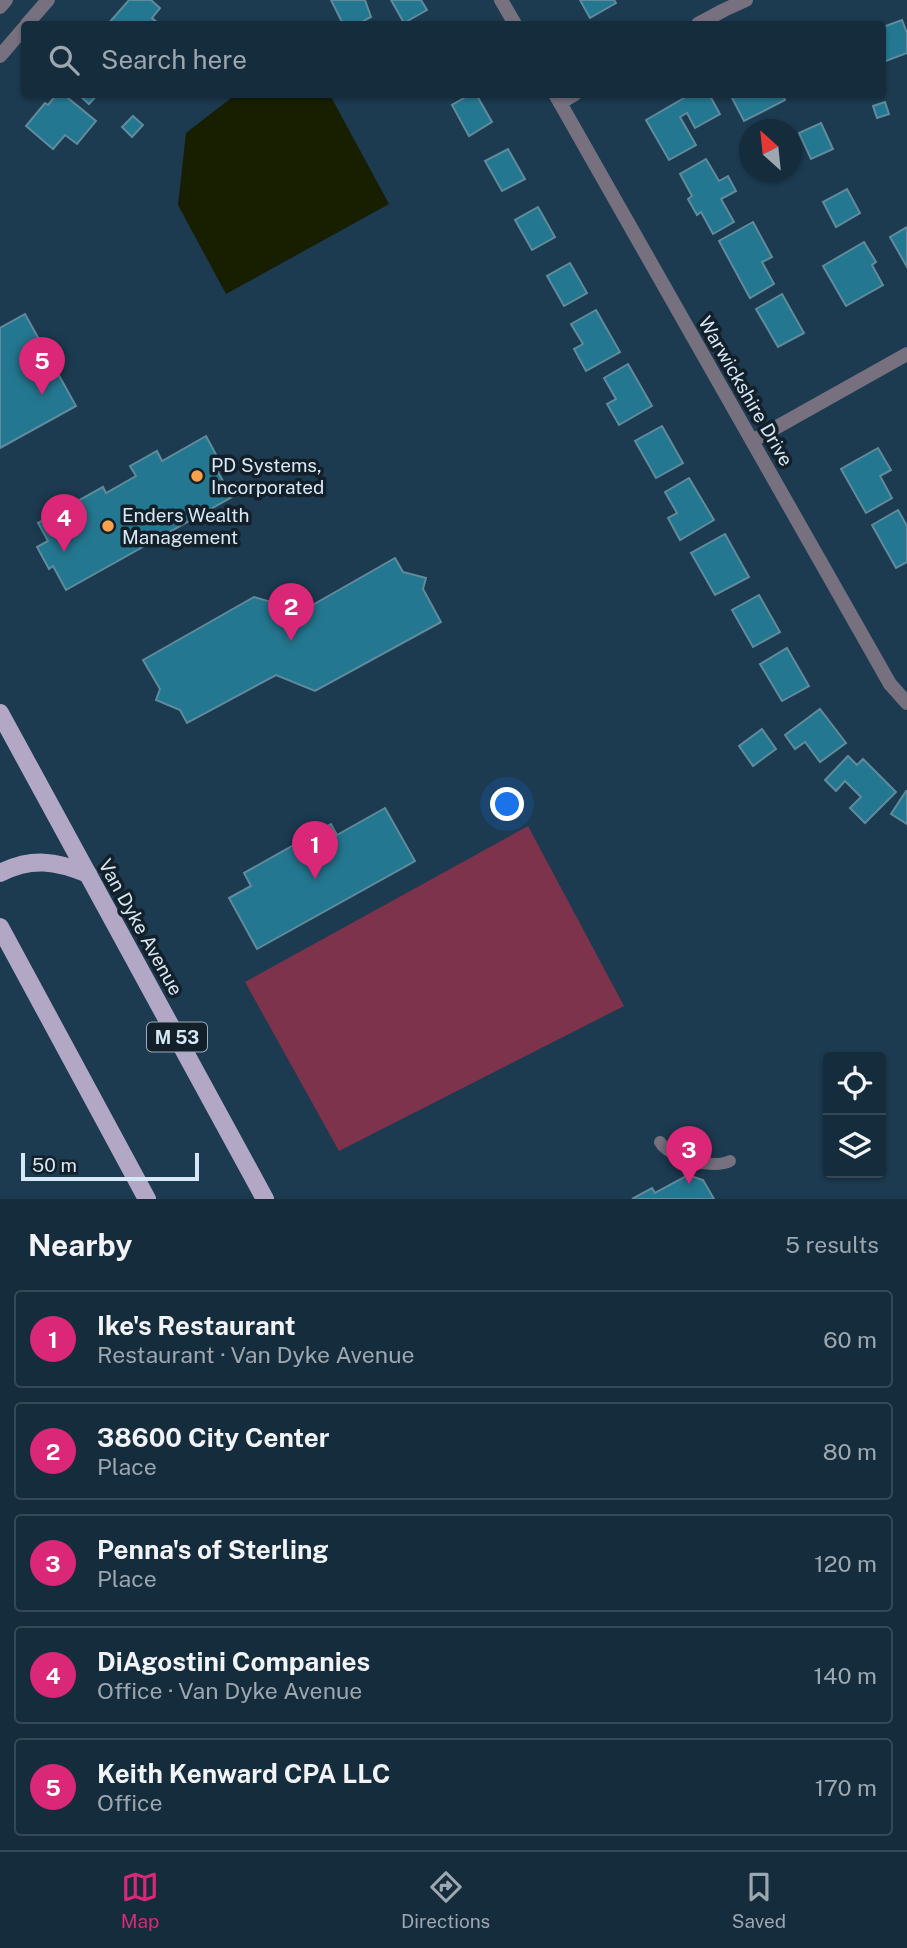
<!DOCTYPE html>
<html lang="en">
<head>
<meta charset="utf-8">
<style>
  :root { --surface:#152c3c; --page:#1e3443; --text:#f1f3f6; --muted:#9da7af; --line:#344856; --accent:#db2777 }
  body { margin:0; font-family:"Public Sans",sans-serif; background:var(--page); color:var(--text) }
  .controls { position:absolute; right:21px; bottom:21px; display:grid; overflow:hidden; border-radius:7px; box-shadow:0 2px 5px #0004 }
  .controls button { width:63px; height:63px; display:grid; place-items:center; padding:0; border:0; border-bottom:2px solid var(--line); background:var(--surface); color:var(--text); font:35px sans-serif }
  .compass { position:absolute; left:739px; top:119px; width:63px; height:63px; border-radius:50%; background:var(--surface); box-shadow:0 2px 5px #0004; rotate:333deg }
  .scale { position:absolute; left:21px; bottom:18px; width:178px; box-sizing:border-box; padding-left:7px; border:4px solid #d6e8f6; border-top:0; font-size:19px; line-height:24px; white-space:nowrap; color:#d6e8f6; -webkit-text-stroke:5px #13202a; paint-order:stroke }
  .you { position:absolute; left:508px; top:805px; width:24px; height:24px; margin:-18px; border:5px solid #fff; border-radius:50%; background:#1a73e8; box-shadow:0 0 0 10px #1a73e833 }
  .badge { display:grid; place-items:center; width:46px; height:46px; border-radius:50%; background:var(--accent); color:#fff; font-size:23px; font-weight:700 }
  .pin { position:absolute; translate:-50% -58px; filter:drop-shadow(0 2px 4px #0008) }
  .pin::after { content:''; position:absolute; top:37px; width:24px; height:21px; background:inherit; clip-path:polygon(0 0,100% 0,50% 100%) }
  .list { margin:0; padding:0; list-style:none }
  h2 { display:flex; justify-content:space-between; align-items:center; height:91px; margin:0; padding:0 28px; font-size:30px }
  h2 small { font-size:23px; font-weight:400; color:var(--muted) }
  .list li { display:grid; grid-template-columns:46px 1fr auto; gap:21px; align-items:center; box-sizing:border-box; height:98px; margin:0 14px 14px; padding:0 14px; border:2px solid var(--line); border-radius:7px }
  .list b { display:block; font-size:26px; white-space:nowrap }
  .list p { margin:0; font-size:23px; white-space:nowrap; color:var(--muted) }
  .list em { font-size:23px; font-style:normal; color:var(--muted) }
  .icon { flex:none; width:38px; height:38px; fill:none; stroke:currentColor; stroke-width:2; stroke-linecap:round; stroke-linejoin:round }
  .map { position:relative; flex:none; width:907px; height:1199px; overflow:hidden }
  .search { position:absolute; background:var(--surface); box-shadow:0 2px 5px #0004; left:21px; right:21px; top:21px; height:77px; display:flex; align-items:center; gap:18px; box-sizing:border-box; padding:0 24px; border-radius:7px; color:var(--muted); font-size:26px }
  .sheet { height:651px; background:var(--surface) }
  nav { display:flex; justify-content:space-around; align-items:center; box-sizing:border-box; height:98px; border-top:2px solid var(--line); background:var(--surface); font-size:19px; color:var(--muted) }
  nav a { display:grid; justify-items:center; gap:4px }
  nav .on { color:var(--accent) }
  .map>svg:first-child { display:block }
</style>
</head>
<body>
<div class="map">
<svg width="907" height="1199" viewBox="0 0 907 1199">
  <rect width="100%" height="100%" fill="#1c3a50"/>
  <!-- green -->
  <polygon fill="#7d334b" points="528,826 624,1006 339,1151 245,982"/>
  <!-- water -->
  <polygon fill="#171f00" points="235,95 330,95 389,204 226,294 178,205 186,133"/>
  <!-- building -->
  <g fill="#247790" stroke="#608b9b" stroke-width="2">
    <polygon points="129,0 151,0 160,8 152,18 159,24 108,24"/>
    <polygon points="331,0 365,0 371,17 358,24 343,24"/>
    <polygon points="391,0 421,0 427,10 404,23"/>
    <polygon points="580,0 614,0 616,3 590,18"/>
    <polygon points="902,20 907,33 907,53 883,62 883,27"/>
    <polygon points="57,94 63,94 96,121 77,144 65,135 53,149 26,126 45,103 48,105"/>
    <polygon points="78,94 98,94 89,104"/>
    <polygon points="471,94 476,94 492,122 469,136 452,105"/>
    <polygon points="691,94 709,94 720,114 695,128 687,113 680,117 696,145 669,160 646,120"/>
    <polygon points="730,94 783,94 785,100 744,121"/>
    <polygon points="885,102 889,114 877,118 873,106"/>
    <polygon points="133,116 143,125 132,137 122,127"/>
    <polygon points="821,123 833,149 811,159 799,133"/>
    <polygon points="508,149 525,179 502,191 485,161"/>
    <polygon points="706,159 719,181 728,176 736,191 721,199 734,222 713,234 701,212 697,215 688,199 692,196 680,174"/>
    <polygon points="847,189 860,213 836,227 823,202"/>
    <polygon points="538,207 555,237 532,250 515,220"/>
    <polygon points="753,222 772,257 762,262 774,284 750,298 719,241"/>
    <polygon points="907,227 907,267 890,237"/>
    <polygon points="864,242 876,262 872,265 883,285 846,306 823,266"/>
    <polygon points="570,263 587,293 564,306 547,276"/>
    <polygon points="782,294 804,333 778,347 756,309"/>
    <polygon points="596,310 620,352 586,371 574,349 583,344 571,324"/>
    <polygon points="25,314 76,406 0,448 0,328"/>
    <polygon points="628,364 652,406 619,425 607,404 616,399 604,378"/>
    <polygon points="662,426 683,463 656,478 635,441"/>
    <polygon points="206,436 220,462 214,465 232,497 66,590 53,566 49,569 37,547 48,541 38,523 103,487 106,493 136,476 130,466 157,451 162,461"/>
    <polygon points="878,448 891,470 880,476 892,498 866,513 841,469"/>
    <polygon points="689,478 714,520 680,540 668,518 677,513 665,492"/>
    <polygon points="898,510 907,526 907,562 896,568 872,525"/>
    <polygon points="725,534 749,577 715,595 691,553"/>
    <polygon points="395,558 403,572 426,578 423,589 441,622 315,691 276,675 187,723 180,710 156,700 160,689 143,660 254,597 302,611"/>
    <polygon points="759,595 780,632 753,647 732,610"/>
    <polygon points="787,648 809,686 782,701 760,664"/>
    <polygon points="820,709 846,743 820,762 805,742 795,749 785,735"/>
    <polygon points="762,729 776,749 753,766 739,746"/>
    <polygon points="848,756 857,765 863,759 896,792 865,823 850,808 861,797 845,781 836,791 825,780"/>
    <polygon points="906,791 907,792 907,824 891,814"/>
    <polygon points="385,808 415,861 257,949 229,898 251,886 244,873 331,824 337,835"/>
    <polygon points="688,1175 703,1180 714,1199 632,1199 652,1188 655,1193"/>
  </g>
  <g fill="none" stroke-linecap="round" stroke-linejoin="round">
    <!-- service -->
    <path stroke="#76707f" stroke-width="12" d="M660,1142C669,1158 713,1170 730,1161"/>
    <!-- minor -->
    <g stroke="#76707f" stroke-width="14">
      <polyline points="501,0 515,24"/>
      <polyline points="0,7 6,0"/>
      <polyline points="27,24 48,0"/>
      <polyline points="698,24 724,10 746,0"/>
      <polyline points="0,56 24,28"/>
      <polyline points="555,94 890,684 907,703"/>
      <polyline points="560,103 575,94"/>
      <polyline points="752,441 907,354"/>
    </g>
    <!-- primary -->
    <g stroke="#b3a7c6" stroke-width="18">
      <polyline points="0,713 265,1199"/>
      <path d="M0,873C32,857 56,861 88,874"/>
      <polyline points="0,927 147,1199"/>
    </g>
  </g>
  <!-- markers -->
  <g fill="#f8a14a" stroke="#13202a" stroke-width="2.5">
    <circle cx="197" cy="476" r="7"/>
    <circle cx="108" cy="526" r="7"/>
  </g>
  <g text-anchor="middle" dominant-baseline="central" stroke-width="7" stroke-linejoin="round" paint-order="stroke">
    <!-- shield labels -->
    <rect fill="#13202a" stroke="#9cacb9" stroke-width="2" x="147" y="1022.5" width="60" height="29" rx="5"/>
    <g font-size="18" font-weight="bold" fill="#d6e8f6">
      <text x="177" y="1037">M 53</text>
    </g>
    <!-- street labels -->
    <g font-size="19" fill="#d6e8f6" stroke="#13202a">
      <text transform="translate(746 391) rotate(60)">Warwickshire Drive</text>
      <text transform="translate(141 927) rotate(61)">Van Dyke Avenue</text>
    </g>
    <!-- poi labels -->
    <g font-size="19" fill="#d6e8f6" stroke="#13202a" text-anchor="start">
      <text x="211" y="465">PD Systems,<tspan x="211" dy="22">Incorporated</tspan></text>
      <text x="122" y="515">Enders Wealth<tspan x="122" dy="22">Management</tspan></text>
    </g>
  </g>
</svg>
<div class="controls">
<button><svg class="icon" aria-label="locate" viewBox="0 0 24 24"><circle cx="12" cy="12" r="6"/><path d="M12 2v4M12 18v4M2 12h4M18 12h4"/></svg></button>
<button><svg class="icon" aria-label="layers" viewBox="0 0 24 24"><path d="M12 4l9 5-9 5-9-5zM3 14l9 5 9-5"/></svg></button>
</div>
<svg class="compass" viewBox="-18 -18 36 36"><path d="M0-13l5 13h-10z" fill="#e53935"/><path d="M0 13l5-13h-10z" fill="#9da7af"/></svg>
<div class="scale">50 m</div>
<div class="you"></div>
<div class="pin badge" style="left:315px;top:879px">1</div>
<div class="pin badge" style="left:291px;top:641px">2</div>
<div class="pin badge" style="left:689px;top:1184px">3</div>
<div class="pin badge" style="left:64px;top:552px">4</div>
<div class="pin badge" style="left:42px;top:395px">5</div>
<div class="search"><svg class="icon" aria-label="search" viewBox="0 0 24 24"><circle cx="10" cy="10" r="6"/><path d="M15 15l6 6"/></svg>Search here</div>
</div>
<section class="sheet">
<h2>Nearby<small>5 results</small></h2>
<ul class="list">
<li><span class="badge">1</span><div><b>Ike's Restaurant</b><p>Restaurant · Van Dyke Avenue</p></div><em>60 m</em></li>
<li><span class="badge">2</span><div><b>38600 City Center</b><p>Place</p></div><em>80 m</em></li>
<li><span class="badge">3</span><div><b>Penna's of Sterling</b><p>Place</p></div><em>120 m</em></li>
<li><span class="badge">4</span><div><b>DiAgostini Companies</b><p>Office · Van Dyke Avenue</p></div><em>140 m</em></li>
<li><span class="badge">5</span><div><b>Keith Kenward CPA LLC</b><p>Office</p></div><em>170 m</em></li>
</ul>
</section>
<nav>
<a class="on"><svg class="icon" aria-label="map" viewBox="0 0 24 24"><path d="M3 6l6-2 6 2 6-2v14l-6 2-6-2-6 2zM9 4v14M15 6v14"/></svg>Map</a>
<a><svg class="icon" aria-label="directions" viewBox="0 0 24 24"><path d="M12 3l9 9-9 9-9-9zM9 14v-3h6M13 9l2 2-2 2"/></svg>Directions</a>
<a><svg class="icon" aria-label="saved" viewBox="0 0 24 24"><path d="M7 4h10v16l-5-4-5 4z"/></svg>Saved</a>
</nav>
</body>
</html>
